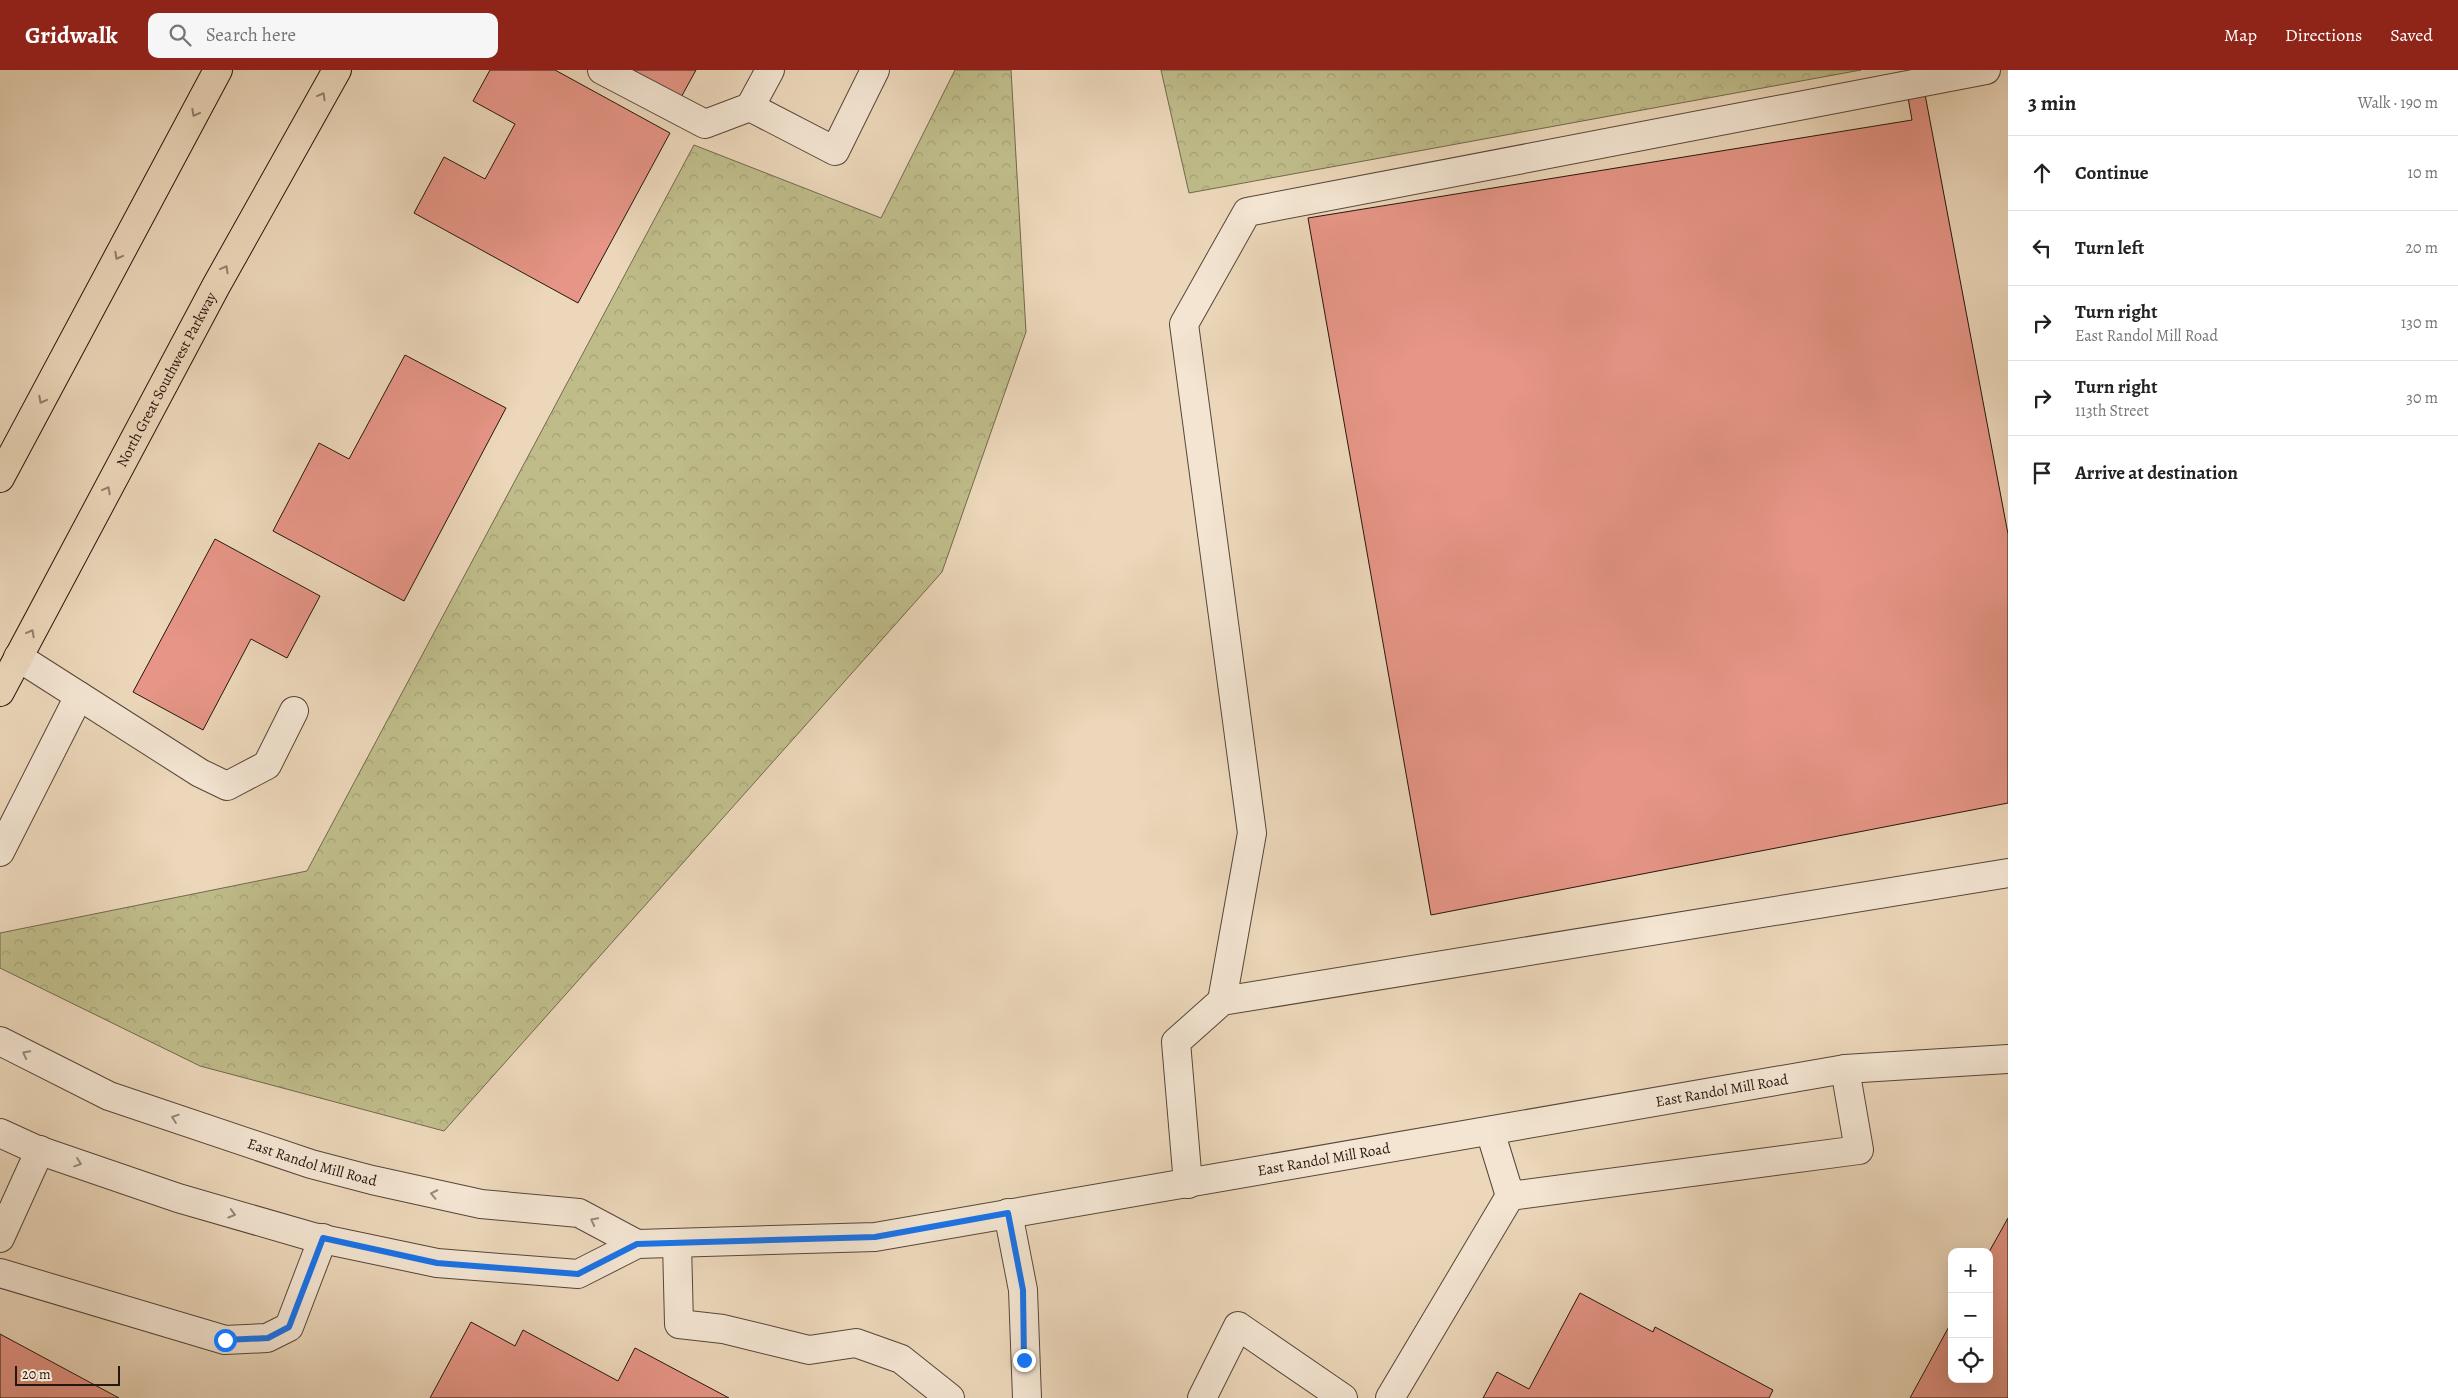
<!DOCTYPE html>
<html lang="en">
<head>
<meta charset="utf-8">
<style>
  :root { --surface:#fff; --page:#f6f6f6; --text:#222; --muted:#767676; --line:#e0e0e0; --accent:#8f2418 }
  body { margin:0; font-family:Alegreya,serif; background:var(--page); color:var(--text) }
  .controls { position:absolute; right:15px; bottom:15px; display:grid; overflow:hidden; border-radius:10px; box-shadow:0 5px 20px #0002 }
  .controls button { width:45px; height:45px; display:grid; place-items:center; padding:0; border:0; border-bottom:1px solid var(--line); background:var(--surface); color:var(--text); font:25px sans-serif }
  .scale { position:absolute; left:15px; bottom:12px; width:105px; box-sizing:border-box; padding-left:5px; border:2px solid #25160e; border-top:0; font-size:14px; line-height:18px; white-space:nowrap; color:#25160e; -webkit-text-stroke:4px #f3e5d2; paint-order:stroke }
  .stop { position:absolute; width:15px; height:15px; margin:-11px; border:4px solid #1a73e8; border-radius:50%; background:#fff }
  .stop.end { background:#1a73e8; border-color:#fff; box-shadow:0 1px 5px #0008 }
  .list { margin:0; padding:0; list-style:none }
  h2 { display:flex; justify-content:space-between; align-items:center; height:65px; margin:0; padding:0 20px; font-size:21px }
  h2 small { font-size:16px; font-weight:400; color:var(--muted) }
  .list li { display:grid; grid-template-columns:32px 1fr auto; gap:15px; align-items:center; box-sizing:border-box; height:75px; padding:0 20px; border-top:1px solid var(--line) }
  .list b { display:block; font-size:19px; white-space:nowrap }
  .list p { margin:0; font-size:16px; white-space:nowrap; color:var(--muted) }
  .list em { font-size:16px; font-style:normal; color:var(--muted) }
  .icon { flex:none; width:28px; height:28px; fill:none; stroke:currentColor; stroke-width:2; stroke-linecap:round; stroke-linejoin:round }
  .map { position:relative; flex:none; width:2008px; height:1328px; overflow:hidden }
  header { display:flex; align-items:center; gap:30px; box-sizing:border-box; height:70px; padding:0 25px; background:var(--accent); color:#fff }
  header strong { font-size:24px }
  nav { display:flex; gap:28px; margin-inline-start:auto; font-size:18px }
  .search { width:350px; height:45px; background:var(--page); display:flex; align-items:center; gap:12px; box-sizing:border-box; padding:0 18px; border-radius:10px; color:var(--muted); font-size:19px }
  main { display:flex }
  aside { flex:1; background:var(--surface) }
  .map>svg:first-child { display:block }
</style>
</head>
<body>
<header>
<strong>Gridwalk</strong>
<div class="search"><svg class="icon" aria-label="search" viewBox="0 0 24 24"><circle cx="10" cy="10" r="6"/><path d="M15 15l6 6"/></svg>Search here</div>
<nav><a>Map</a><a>Directions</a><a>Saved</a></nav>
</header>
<main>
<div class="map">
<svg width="2008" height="1328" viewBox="0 0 2008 1328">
  <defs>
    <pattern id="forest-crowns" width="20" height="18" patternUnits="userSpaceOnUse" patternTransform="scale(1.25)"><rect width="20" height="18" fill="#bfbc8a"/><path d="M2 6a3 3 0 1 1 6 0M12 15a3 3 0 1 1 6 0" fill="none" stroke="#a4a176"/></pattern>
  </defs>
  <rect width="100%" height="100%" fill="#ecd7ba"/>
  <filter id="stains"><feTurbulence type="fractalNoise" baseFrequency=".004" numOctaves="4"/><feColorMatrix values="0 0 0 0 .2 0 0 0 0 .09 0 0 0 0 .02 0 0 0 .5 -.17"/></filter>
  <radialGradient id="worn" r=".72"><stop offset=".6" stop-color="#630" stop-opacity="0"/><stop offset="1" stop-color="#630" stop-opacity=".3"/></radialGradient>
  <!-- forest -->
  <g fill="url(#forest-crowns)" stroke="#72694c">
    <polygon points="955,0 1011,0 1026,262 942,502 444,1061 200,996 0,898 0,863 307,801 694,75 881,148"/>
    <polygon points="1161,0 1861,0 1189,123"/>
  </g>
  <!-- building -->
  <g fill="#e69586" stroke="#25160e">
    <polygon points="490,0 555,0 670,63 578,233 414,143 444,87 485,109 515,54 473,31"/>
    <polygon points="621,0 696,0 679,31"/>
    <polygon points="1924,19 2008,464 2008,733 1431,845 1308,148 1912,50 1907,22"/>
    <polygon points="405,285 506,338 404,531 273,461 319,373 349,389"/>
    <polygon points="215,469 320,526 287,588 251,569 203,660 133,622"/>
    <polygon points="2008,1148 2008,1328 1910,1328 1952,1251 1952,1309 1989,1309 1989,1182"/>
    <polygon points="1580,1223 1653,1262 1655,1257 1773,1320 1769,1328 1483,1328 1497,1302 1529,1319"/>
    <polygon points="471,1252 515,1276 523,1260 618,1311 635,1278 729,1328 430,1328"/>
    <polygon points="0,1264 119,1328 0,1328"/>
  </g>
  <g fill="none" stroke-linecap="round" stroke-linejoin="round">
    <defs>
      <g id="minor">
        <polyline points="602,0 705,54 750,37 770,0"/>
        <polyline points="750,37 835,81 875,0"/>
        <polyline points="18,587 200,703 227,716 267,695 294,641"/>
        <polyline points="0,782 79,626"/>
        <polyline points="1222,931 1252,763 1184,254 1247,142 1986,0"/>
        <path id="s1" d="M0,971L109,1026L311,1094L372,1110L481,1134L579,1143L637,1174"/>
        <polyline points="1490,1061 1510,1126 1859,1080 1845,999"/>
        <path id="s2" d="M0,1063L35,1079L178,1128L313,1167L437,1193L578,1204L637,1174L875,1167L1845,999L2008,989"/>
        <polyline points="1188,1114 1176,972 1222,931 2008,803"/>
        <polyline points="1008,1143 1023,1220 1027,1328"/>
        <polyline points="0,1168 40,1080"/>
        <polyline points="677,1173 679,1254 723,1259 809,1280 856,1273 901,1289 950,1328"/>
        <polyline points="0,1203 225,1270 267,1268 289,1257 323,1168"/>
        <polyline points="1202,1328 1238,1256 1343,1328"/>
        <polyline points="1390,1328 1510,1126"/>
      </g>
      <g id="major">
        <polyline points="0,408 218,0"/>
        <path id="s3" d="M0,622L216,216L337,0"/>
      </g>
    </defs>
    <!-- minor casing -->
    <use href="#minor" stroke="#574639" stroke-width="30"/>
    <!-- major casing -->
    <use href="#major" stroke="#25160e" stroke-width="30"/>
    <!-- minor -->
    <use href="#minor" stroke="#f3e5d2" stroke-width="28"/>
    <!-- major -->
    <use href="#major" stroke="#ecd7ba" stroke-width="28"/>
  </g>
  <!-- one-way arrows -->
  <defs><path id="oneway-chevron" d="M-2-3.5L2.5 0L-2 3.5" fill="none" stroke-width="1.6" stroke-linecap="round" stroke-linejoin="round" transform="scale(1.25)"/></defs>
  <g stroke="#92806d">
    <use href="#oneway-chevron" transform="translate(322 26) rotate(-61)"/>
    <use href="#oneway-chevron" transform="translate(195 43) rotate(118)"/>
    <use href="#oneway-chevron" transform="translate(118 186) rotate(118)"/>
    <use href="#oneway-chevron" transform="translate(225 199) rotate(-61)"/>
    <use href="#oneway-chevron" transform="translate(42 330) rotate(118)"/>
    <use href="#oneway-chevron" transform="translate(107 420) rotate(-62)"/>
    <use href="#oneway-chevron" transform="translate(31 563) rotate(-62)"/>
  </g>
  <g stroke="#96887a">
    <use href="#oneway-chevron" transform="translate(26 984) rotate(-153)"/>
    <use href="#oneway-chevron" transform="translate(175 1048) rotate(-161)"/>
    <use href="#oneway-chevron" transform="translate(78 1093) rotate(19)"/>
    <use href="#oneway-chevron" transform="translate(434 1124) rotate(-168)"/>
    <use href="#oneway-chevron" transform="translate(232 1144) rotate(16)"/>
    <use href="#oneway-chevron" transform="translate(594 1151) rotate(-153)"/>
  </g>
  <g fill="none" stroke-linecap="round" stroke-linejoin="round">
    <!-- route -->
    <polyline stroke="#1a73e8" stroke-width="6" points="225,1270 268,1268 289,1257 323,1168 437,1193 578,1204 637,1174 875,1167 1008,1143 1023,1220 1024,1290"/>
  </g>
  <g text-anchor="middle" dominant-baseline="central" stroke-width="4" stroke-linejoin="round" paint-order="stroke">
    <!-- street labels -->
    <g font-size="15" fill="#25160e" stroke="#f3e5d2">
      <text stroke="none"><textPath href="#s3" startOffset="354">North Great Southwest Parkway</textPath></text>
      <text stroke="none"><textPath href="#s2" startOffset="1762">East Randol Mill Road</textPath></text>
      <text stroke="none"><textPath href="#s2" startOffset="1358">East Randol Mill Road</textPath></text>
      <text stroke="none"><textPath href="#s1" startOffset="336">East Randol Mill Road</textPath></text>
    </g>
  </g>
  <rect width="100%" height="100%" filter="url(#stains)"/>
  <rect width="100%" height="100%" fill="url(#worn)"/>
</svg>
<div class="controls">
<button>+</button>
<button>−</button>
<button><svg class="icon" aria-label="locate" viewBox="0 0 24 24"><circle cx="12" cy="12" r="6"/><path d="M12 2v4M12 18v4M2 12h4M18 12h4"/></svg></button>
</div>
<div class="scale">20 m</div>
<div class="stop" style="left:225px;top:1270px"></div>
<div class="stop end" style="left:1024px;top:1290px"></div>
</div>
<aside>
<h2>3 min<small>Walk · 190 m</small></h2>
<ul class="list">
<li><svg class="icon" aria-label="ahead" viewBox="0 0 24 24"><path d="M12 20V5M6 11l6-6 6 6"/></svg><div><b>Continue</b></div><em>10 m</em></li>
<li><svg class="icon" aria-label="left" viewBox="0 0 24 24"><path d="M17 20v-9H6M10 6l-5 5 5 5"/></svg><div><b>Turn left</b></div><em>20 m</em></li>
<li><svg class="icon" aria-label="right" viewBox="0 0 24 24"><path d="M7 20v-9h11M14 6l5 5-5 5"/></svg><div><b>Turn right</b><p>East Randol Mill Road</p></div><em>130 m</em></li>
<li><svg class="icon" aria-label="right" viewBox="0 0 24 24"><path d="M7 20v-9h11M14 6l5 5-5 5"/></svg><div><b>Turn right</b><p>113th Street</p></div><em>30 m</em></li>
<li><svg class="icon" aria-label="arrive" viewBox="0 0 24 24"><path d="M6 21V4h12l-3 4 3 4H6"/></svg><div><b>Arrive at destination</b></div></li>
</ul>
</aside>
</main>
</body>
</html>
